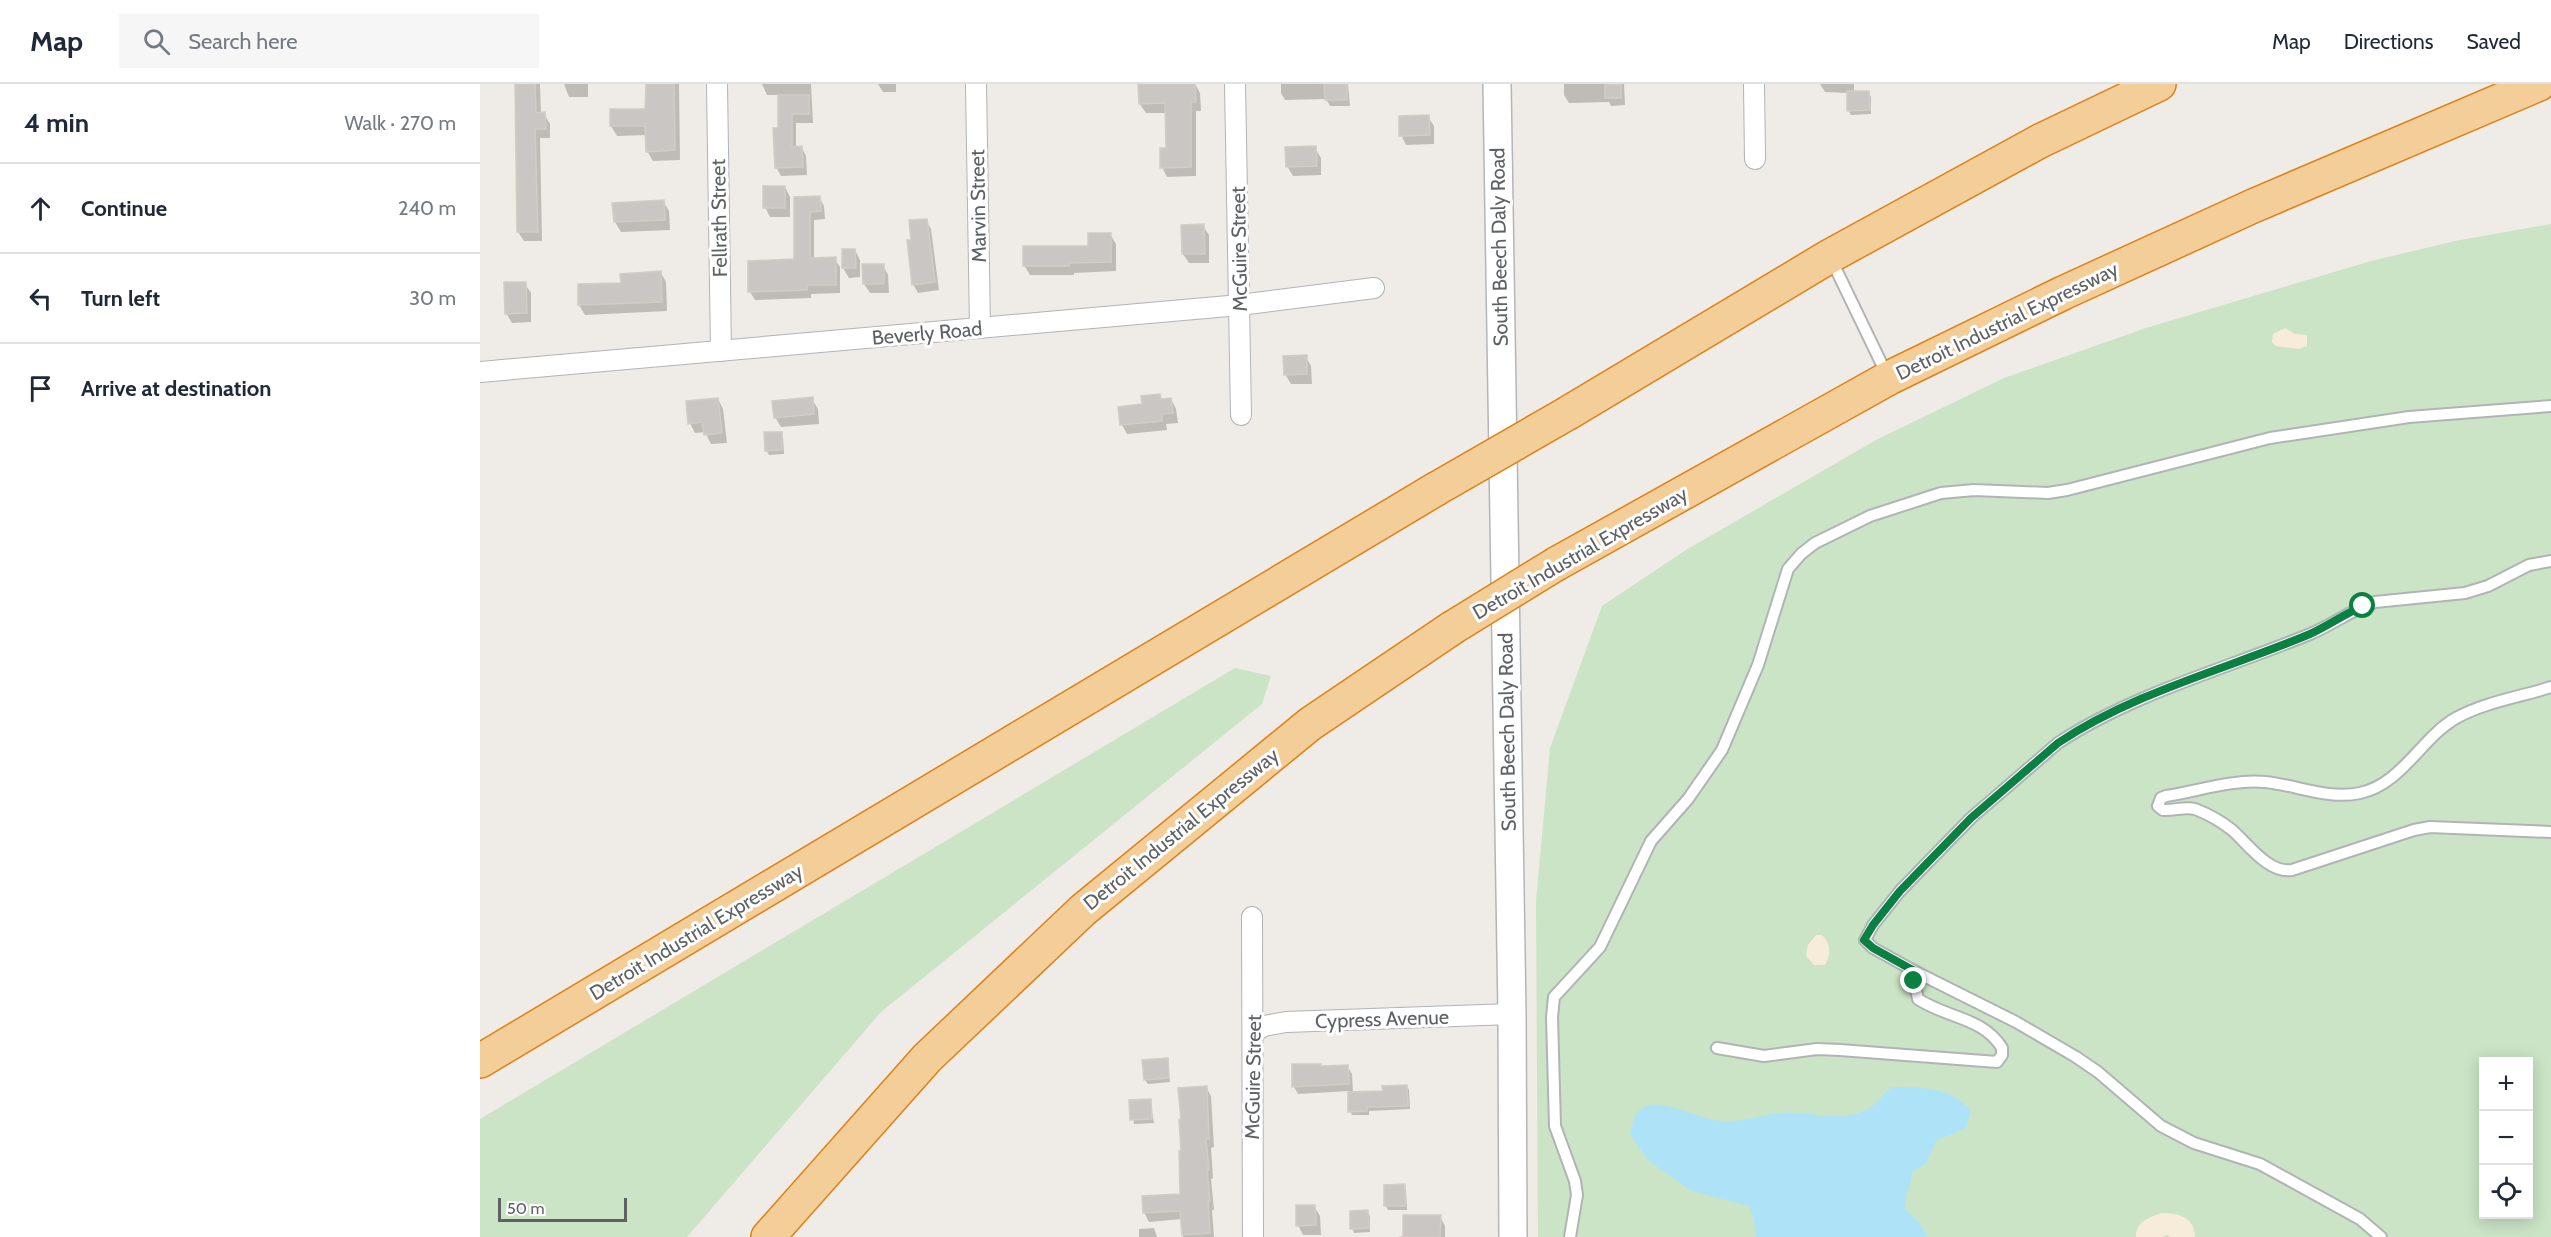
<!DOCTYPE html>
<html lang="en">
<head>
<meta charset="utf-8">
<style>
  :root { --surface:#fff; --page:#f6f6f7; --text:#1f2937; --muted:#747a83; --line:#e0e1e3 }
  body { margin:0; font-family:Cabin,sans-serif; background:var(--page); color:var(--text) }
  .controls { position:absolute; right:18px; bottom:18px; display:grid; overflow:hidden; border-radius:0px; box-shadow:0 3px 15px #0003 }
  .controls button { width:54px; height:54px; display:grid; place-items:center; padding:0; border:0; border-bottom:2px solid var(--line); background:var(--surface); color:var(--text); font:30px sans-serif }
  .scale { position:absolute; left:18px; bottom:15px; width:129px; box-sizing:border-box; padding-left:6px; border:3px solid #5e6265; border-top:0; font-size:16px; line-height:21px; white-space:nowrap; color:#5e6265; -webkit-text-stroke:4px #fff; paint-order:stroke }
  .stop { position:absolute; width:18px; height:18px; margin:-14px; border:4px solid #0b8043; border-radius:50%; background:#fff }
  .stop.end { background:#0b8043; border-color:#fff; box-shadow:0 2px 6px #0008 }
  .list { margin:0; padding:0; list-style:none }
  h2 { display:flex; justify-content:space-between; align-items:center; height:78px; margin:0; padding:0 24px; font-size:26px }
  h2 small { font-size:20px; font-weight:400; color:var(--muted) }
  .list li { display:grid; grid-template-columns:39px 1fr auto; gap:18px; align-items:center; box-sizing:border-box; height:90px; padding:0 24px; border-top:2px solid var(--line) }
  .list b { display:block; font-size:22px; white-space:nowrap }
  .list em { font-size:20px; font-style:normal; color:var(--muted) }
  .icon { flex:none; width:33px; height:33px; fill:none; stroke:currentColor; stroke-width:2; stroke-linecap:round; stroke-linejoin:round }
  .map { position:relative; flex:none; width:2071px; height:1153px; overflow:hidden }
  header { display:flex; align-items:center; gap:36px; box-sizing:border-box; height:84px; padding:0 30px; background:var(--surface); border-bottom:2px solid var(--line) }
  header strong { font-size:28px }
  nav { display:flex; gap:33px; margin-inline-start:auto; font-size:21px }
  .search { width:420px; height:54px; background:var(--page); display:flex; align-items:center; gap:15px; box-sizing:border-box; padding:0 21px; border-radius:0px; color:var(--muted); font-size:22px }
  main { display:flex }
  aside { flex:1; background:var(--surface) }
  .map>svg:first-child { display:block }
</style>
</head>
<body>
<header>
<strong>Map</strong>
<div class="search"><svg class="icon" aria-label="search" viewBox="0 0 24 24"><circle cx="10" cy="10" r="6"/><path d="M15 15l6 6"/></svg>Search here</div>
<nav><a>Map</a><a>Directions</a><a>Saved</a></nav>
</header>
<main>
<aside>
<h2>4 min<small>Walk · 270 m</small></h2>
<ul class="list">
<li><svg class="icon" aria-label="ahead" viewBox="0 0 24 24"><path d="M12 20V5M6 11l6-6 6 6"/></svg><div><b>Continue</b></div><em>240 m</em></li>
<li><svg class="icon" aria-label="left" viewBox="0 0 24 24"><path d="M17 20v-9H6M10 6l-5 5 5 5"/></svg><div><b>Turn left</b></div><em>30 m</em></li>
<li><svg class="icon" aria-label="arrive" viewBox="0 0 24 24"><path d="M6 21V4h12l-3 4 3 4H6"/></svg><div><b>Arrive at destination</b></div></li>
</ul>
</aside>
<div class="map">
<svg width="2071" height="1153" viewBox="0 0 2071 1153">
  <rect width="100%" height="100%" fill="#efebe6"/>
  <!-- green -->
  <g fill="#cae4c5" fill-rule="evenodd">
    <path d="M2071,140V1153H1058L1056,817L1070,664L1122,522L1206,466L1396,356L1524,294L1666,244L1891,177L1975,157ZM2004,978H2048V1130H2004Z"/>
    <polygon points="755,584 791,592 782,620 401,928 207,1153 0,1153 0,1035"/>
  </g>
  <!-- sand -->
  <g fill="#f7ebd9">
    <polygon points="1805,244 1815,250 1827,251 1827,262 1818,265 1796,262 1792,258 1793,250"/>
    <path d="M1336,851H1342C1351,859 1351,871 1345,881H1334L1326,872L1328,861Z"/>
    <path d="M1681,1129C1698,1129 1715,1133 1715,1153H1691L1687,1151L1682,1153H1656C1655,1138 1669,1134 1681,1129Z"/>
  </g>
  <!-- water -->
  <path fill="#aee3f7" d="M1412,1003C1441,1003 1470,1003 1491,1026L1486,1044L1456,1057L1446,1080L1433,1087C1431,1101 1425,1111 1425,1125L1439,1138L1448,1153H1276L1274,1134L1269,1122L1211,1107L1168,1076L1150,1050C1153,1040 1153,1028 1164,1023C1179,1014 1216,1033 1234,1036C1256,1040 1276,1032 1298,1029C1328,1026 1359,1040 1388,1025C1397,1020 1404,1009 1412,1003Z"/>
  <!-- shadow -->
  <g fill="#0003">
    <polygon points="36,0 60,0 61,30 64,30 70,40 70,54 60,54 62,157 44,157 38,148"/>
    <polygon points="84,0 108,0 108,13 89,13"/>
    <polygon points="167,0 199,0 200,76 173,77 167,67 167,51 137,52 131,42 131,27 167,26"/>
    <polygon points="282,0 331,0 333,39 316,39 316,64 322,64 326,72 327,91 301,92 296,83 300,11 287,11"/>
    <polygon points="398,0 416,0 416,8 403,8"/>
    <polygon points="690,0 715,0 720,9 721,27 716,27 716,92 687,93 682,83 688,66 687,29 666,29 660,20"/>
    <polygon points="801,0 868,0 870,22 850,22 846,15 805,16 801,9"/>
    <polygon points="1084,0 1144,0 1145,21 1131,22 1129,18 1089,19 1084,11"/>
    <polygon points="1340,0 1374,0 1374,8 1388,8 1391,13 1391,30 1371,31 1369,27 1368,9 1345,8"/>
    <polygon points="948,33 954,42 954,60 926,61 921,51"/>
    <polygon points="835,64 841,74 841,91 813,92 807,82"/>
    <polygon points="305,103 310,113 310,133 290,133 285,123"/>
    <polygon points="339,113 344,122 345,135 334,136 334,175 355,175 360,183 360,209 331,210 331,214 275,216 270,208 315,176 315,115"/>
    <polygon points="183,117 189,127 190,146 141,148 135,138 134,120"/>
    <polygon points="446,136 451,145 459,206 438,209 433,200 433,157"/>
    <polygon points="723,142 729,151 729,179 709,179 703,170"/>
    <polygon points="630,150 636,160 636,187 594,189 594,191 550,191 544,181 610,163"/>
    <polygon points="363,166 375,166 380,176 380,193 369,194 363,184"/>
    <polygon points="403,181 408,191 409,209 390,209 384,200"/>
    <polygon points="181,189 186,198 187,227 105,231 99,221 142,200"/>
    <polygon points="45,200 51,209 51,238 32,239 26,229"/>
    <polygon points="826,273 831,282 832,300 811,300 805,290"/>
    <polygon points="679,312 682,316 691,315 696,325 698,339 686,340 687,346 647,350 642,341"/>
    <polygon points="238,315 243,325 247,359 231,360 225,348 215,349 210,339"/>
    <polygon points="332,315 338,325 339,340 301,343 295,333"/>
    <polygon points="301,349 303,353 304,370 289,371 286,366"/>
    <polygon points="687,976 690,998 668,1000 665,996"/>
    <polygon points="867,982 872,990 873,1009 904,1008 927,1002 929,1006 930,1025 889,1027 889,1031 872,1031 870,1027 869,1007 818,1010 814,1003 842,984"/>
    <polygon points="726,1003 731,1012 734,1063 731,1064 733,1094 731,1095 734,1126 732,1126 734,1153 703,1153 702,1135 669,1138 664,1128 702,1111"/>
    <polygon points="670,1016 674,1039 654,1040 651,1017"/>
    <polygon points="924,1102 926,1106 927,1126 908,1126 906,1122"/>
    <polygon points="834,1122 840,1132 841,1151 823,1151 818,1141"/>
    <polygon points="887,1128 890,1132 890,1148 874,1149 872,1144"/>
    <polygon points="960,1132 965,1142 965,1153 917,1153 925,1152"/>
    <polygon points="674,1144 677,1153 659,1153 659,1145"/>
  </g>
  <!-- building -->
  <g fill="#cac6c3" stroke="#d3ccc5" stroke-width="1.5">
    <polygon points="35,0 55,0 56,29 65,28 66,45 55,45 58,148 37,148"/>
    <polygon points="166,0 194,0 195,66 166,68 165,42 130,42 130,25 165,25"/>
    <polygon points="658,0 715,0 716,18 711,18 711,83 680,84 680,64 686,64 685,19 659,20"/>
    <polygon points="844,0 867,0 867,16 845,16"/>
    <polygon points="1141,0 1141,14 1125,14 1125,1"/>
    <polygon points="1367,7 1389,7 1390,26 1367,27"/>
    <polygon points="298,11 329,11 329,30 312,30 312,63 322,62 323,83 295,84 293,44 298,44"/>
    <polygon points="949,31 950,51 919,52 919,32"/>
    <polygon points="836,62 837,82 806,83 805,63"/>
    <rect x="283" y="102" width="22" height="22"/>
    <polygon points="340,112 341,127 330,128 330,174 356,173 356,201 327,201 327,206 268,208 268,177 314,175 314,113"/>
    <polygon points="184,116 185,136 134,138 132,119"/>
    <polygon points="447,135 455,198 432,201 427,156 431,156 429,136"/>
    <polygon points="724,140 725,170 702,170 701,141"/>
    <polygon points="608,149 631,149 631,178 589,179 589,182 543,182 543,162 608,162"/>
    <polygon points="362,165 375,165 376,184 362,184"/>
    <polygon points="382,180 404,180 404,200 383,200"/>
    <polygon points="181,187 182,218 98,221 98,200 141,199 140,190"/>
    <polygon points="24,198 46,198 47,229 25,230"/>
    <polygon points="827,271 827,290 804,291 803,272"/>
    <polygon points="680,310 681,315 691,314 693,329 682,330 682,337 640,341 638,323 662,320 661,312"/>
    <polygon points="333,313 334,330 294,334 292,317"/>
    <polygon points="238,314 242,349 224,351 222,338 208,340 206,317"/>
    <polygon points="284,348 302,348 302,366 285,367"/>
    <polygon points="688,974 689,994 664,996 662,976"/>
    <polygon points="812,980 841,980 841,982 868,981 869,1000 812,1003"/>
    <polygon points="927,1001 928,1022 887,1023 887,1027 868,1028 868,1008 903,1007 902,1002"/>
    <polygon points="727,1002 729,1055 726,1055 729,1086 727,1086 730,1117 728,1117 730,1149 702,1151 700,1127 663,1129 662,1112 700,1110 699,1067 701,1066 699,1036 701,1035 698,1004"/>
    <polygon points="671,1015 672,1035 650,1036 649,1016"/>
    <polygon points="925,1100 925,1122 904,1122 904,1101"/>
    <polygon points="816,1121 835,1121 836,1141 816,1142"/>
    <polygon points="888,1126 889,1144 870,1145 870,1127"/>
    <polygon points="923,1131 961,1131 960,1153 923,1153"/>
  </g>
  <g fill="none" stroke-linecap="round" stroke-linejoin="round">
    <defs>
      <g id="lane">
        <polyline points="1351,175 1407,291"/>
        <path d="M2071,603C2040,613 2005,618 1976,634C1941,654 1922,700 1880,709C1849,716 1816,701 1785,698C1753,695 1718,707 1686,712L1681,714L1678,722L1683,726C1694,727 1705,722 1715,725C1728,730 1742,738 1752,746C1768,760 1789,790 1812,786L1934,746L1950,743L2071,748"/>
        <path d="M1438,889L1393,864L1385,856L1393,841L1420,807L1491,734L1578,659C1652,610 1748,584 1830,550C1852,541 1871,526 1895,518L1985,509L2008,502L2049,481L2071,477"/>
        <path d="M1237,964L1284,972L1337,965L1360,966L1517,978L1522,971V964C1503,933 1466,934 1438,915L1434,897L1438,889L1536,938L1596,973L1618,988L1681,1042L1714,1059L1780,1080L1880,1135L1901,1153"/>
        <polyline points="1090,1153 1097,1111 1095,1097 1075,1042 1072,933 1074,913 1120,863 1171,757 1208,715 1242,666 1278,581 1308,485 1321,470 1335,459 1390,432 1461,409 1494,406 1568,409 1587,406 1790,354 1929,333 2071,322"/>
      </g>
      <g id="street">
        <polyline points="237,0 241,267"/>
        <polyline points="496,0 500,244"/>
        <polyline points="755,0 761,331"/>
        <polyline points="1274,0 1275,75"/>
        <polyline points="0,288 760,221 894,204"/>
        <polyline points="772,833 773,1153"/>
        <polyline points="774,948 784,942 806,938 1032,930"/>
      </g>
      <polyline id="secondary" points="1017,0 1032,930 1033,1153"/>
      <g id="highway">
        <polyline points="1088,329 1350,172 1560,57 1679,0"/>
        <polyline points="1076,480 1409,294 1583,209 1773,122 2059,0"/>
        <polyline points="0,977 956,405"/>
        <polyline points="288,1153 447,974 603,826 830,640 972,544"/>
      </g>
    </defs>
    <!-- lane casing -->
    <use href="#lane" stroke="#b1b4b7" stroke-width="14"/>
    <!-- street casing -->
    <use href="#street" stroke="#b1b4b7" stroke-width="22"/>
    <!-- secondary casing -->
    <use href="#secondary" stroke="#b3b6b9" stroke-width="30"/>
    <!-- highway casing -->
    <use href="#highway" stroke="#e08015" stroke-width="36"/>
    <!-- lane -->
    <use href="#lane" stroke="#fff" stroke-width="10"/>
    <!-- street -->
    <use href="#street" stroke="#fff" stroke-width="20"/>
    <!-- secondary -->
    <use href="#secondary" stroke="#fff" stroke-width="27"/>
    <!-- highway -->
    <use href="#highway" stroke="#f4ce98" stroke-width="33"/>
    <defs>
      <g id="highway-bridge">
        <polyline points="956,405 1088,329"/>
        <polyline points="972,544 1076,480"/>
      </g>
    </defs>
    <!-- highway-bridge casing -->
    <use href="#highway-bridge" stroke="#e08015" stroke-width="36" stroke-linecap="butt"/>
    <!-- highway-bridge -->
    <use href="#highway-bridge" stroke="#f4ce98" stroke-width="33"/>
  </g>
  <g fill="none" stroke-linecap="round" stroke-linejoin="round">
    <!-- route -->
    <path stroke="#0b8043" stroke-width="8" d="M1434,897L1438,889L1393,864L1384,856L1393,841L1420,807L1491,734L1578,659C1654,608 1747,585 1830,550C1848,542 1864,530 1883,522"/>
  </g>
  <g text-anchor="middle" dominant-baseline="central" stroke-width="6" stroke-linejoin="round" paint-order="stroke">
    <!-- street labels -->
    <g font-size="20" fill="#5e6265" stroke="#fff">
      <text transform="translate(498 122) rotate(-91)">Marvin Street</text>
      <text transform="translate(239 134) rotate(-91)">Fellrath Street</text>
      <text transform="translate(1019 163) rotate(-91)">South Beech Daly Road</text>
      <text transform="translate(759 165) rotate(-91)">McGuire Street</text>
      <text transform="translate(1527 237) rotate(-26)">Detroit Industrial Expressway</text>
      <text transform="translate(447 249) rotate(-5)">Beverly Road</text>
      <text transform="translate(1100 469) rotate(-30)">Detroit Industrial Expressway</text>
      <text transform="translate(1027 648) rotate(-91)">South Beech Daly Road</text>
      <text transform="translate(701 745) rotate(-39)">Detroit Industrial Expressway</text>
      <text transform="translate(216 848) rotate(-31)">Detroit Industrial Expressway</text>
      <text transform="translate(902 935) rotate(-2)">Cypress Avenue</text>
      <text transform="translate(773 993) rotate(-89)">McGuire Street</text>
    </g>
  </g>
</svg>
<div class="controls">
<button>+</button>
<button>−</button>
<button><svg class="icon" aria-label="locate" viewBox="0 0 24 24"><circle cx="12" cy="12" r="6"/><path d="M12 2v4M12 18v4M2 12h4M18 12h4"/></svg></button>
</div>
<div class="scale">50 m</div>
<div class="stop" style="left:1883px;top:522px"></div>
<div class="stop end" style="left:1434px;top:897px"></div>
</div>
</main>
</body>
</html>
